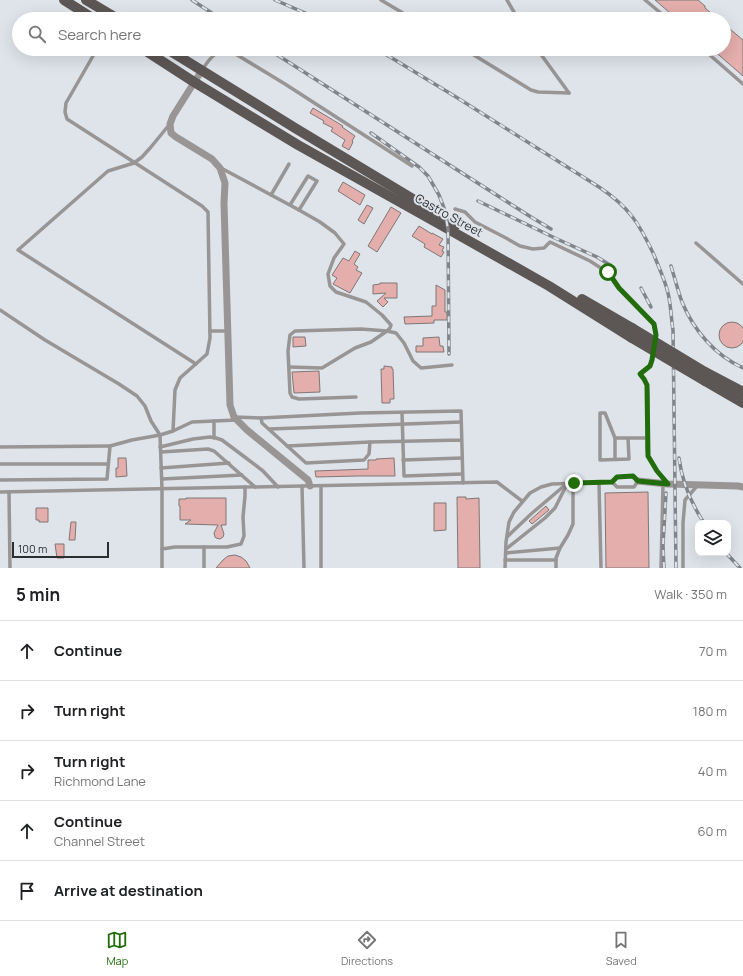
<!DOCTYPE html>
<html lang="en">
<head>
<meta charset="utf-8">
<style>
  :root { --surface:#fff; --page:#f6f6f6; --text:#202124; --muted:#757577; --line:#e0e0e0; --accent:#216c0b }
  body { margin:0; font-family:Manrope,sans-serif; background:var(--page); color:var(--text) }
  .controls { position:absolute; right:12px; bottom:12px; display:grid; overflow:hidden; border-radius:8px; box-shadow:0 4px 16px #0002 }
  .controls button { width:36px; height:36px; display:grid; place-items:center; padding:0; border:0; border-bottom:1px solid var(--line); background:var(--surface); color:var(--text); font:20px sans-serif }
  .scale { position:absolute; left:12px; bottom:10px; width:97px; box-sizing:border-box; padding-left:4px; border:2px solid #2b2d2f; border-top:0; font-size:11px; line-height:14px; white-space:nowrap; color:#2b2d2f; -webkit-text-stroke:3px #dee4ea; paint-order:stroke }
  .stop { position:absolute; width:12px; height:12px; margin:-9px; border:3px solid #216c0b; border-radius:50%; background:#fff }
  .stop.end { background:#216c0b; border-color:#fff; box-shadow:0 1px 4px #0008 }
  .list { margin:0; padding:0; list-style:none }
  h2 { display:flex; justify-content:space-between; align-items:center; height:52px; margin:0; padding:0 16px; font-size:17px }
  h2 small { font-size:13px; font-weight:400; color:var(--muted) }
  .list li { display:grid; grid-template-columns:26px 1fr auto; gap:12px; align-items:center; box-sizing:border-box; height:60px; padding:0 16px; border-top:1px solid var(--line) }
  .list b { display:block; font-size:15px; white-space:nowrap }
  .list p { margin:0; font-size:13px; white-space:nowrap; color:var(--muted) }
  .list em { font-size:13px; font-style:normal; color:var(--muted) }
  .icon { flex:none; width:22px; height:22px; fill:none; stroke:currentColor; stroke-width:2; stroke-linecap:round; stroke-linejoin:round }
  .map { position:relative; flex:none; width:743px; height:568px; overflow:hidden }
  .search { position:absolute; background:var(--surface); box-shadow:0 4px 16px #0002; left:12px; right:12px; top:12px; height:44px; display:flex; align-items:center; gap:10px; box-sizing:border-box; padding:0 14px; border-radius:22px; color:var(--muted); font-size:15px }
  .sheet { height:352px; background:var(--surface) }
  nav { display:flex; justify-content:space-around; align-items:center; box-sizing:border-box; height:56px; border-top:1px solid var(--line); background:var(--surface); font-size:11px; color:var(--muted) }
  nav a { display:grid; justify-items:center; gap:2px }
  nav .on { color:var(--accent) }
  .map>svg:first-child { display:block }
</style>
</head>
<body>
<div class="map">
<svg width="743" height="568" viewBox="0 0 743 568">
  <rect width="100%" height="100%" fill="#dee4ea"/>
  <!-- building -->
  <g fill="#e3aeac" stroke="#7f7776">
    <polygon points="655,0 698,0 705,6 705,8 718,19 677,19"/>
    <polygon points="724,24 743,40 743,76 712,49 724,49"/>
    <polygon points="313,108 343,126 342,127 355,136 352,141 353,142 349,150 342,146 345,140 331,131 333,128 323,123 324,121 310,113"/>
    <polygon points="343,182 365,195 360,205 338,191"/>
    <polygon points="367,205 373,208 364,224 358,220"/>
    <polygon points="391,207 401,213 377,252 368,246"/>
    <polygon points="419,226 432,234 432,233 443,239 439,245 444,247 442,251 444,252 441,257 424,247 425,244 412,236"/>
    <polygon points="355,251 360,254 354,264 358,267 356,270 362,273 350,293 333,284 337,278 332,275 343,258 349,261"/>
    <polygon points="380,283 397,283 397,298 384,298 388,302 383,307 377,301 386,293 373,294 373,285 380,284"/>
    <polygon points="436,285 445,290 445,312 447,312 447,320 434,320 434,323 405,324 404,317 432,316 432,306 436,306"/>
    <circle cx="732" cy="335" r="13"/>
    <polygon points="293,337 305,337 306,346 293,347"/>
    <polygon points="439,337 440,346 443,346 444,352 416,352 416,346 423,346 423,338"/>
    <polygon points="384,366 392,367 392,369 393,369 394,399 390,399 390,403 382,403 381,369 384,369"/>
    <polygon points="319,371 320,392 294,393 292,372"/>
    <polygon points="118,458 126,458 127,476 116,477 116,468 118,468"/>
    <polygon points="394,458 395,476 358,476 316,477 315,471 368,469 368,460 376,460 376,459"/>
    <polygon points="648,492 649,568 606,568 605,493"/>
    <polygon points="457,497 466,497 466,499 479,498 480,568 458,568"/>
    <polygon points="186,498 226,498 226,525 221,525 224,534 223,537 220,539 216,538 215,537 214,533 218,525 185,524 191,520 180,520 180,506 179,506 179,499 186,499"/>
    <polygon points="434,503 446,503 446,530 434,531"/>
    <polygon points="546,506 549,510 532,524 529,521"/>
    <polygon points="36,508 48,508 48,522 39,522 39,520 36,520"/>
    <polygon points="71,522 76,522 75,540 69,540"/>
    <polygon points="55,544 64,544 64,558 57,558"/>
    <polygon points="235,555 241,557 246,561 250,568 216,568 223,560 228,556"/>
  </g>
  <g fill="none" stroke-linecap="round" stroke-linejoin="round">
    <!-- service -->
    <g stroke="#999595" stroke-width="3.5">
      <polyline points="381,0 413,19"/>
      <polyline points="507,0 518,19"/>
      <polyline points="645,0 668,19"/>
      <polyline points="97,49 66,103 65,112 67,119 202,206 208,212 210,338 207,354 180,378 175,390 173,431 160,435 162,489 162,568"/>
      <polyline points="464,49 531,90 538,92 569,93"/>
      <polyline points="537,49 569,93"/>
      <polyline points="703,49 743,84"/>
      <path d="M202,70C212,55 216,49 234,53L285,84L412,166"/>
      <polyline points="169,125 151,147 142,157 134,163 108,171 18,250 196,364"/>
      <path d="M221,168C247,182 273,196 299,210L317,181L308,176L290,205"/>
      <polyline points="271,195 289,164"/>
      <polyline points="455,209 465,212 475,222 506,238 520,246 533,249 544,248 550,242 590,261 607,272 619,288 654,324 656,335 655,340"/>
      <polyline points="299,210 320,222 335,233 344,244 334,258 328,274 330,286 336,292 366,302 382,315 391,325 390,328 387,331 361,329 295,331 290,335 288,351 290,393 292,397 299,399 356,397"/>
      <polyline points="696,243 743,284"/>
      <polyline points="0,310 45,340 119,384 137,396 145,406 151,421 160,435 132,440 110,446 107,479 0,480"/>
      <polyline points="210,331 228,331"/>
      <polyline points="653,352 650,366 640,374 644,379 647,385 648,396 647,447 648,456 657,471 668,483"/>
      <polyline points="289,367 322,368 355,348 371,342 387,331 396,333 404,343 413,361 421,368 452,365"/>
      <polyline points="402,413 404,476 462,474"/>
      <polyline points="234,417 261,418"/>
      <polyline points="269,429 461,422"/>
      <polyline points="173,431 192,422 214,421"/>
      <polyline points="214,438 214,421 237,420"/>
      <polyline points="615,438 615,459"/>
      <polyline points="628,438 629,459 600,460 600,413 605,413 615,438 647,438"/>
      <polyline points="462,440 370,442 369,454 364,460 306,463 262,423 261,418 360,413 461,411 463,483"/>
      <polyline points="287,446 370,442"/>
      <polyline points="0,447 110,446"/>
      <polyline points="160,447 193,439 210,437 216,438 222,440 250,461 263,471 278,487"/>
      <polyline points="161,452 208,449 214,451 255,487"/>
      <polyline points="403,460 462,458"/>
      <polyline points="0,464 108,464"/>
      <polyline points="161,468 229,463"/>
      <polyline points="162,479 242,475"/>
      <polyline points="599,483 601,568"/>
      <polyline points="302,486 304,568"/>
      <polyline points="321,486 321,568"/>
      <polyline points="0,492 497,482 522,501"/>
      <polyline points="9,492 10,568"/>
      <polyline points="507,537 531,514 564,486"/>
      <polyline points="162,549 175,547 227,547 241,544 244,536 243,517 245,496 245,487"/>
      <polyline points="506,549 545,518 555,508 567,484"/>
      <polyline points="506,553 560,548"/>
      <polyline points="505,560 556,560"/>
      <polyline points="204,568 204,547"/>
      <polyline points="505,568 506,542 509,522 514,512 530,493 541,487 552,484 612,482 617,487 634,487 638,481 633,476 617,477 612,482"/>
      <polyline points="556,568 556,558 560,548 568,535 573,524 573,483"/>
      <polyline points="661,568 663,484"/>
      <polyline points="683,568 683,523 685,500 697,486"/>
    </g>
    <!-- minor -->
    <g stroke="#999595" stroke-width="7">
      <polyline points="202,70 173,116 170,124 171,133 176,137 212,159 220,168 225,183 224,203 230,405 234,417 247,430 308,480 310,486"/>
      <polyline points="638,481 668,484 738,486 743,487"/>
    </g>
    <!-- primary -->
    <g stroke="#5c5655" stroke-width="10">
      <polyline points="64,0 94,19"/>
      <polyline points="86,0 118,19"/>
      <polyline points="143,49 194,82 298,145 448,229 549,286 632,338"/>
      <polyline points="167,49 295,128 456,225"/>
      <polyline points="582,299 632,328"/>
      <polyline points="705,372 743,392"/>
      <polyline points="705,381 743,403"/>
    </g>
    <defs>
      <g id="rail">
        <polyline points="192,0 221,19"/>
        <polyline points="275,0 319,19"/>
        <polyline points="268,49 531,217 551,229"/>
        <path d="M377,49L456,97L599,187C629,207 639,223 654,255C659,268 665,280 668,293C671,305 671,318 673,330L676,568"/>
        <polyline points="371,133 419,167 428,176 439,195 444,208 448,229 449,354"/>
        <polyline points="478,201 557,239 597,257 610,265"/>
        <path d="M671,266C675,279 678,291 682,302C694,331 715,355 743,368"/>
        <polyline points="641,288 651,307"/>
        <path d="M679,458C682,482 691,503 704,523"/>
        <polyline points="726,553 740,568"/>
        <polyline points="664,568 663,545 666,493"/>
      </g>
    </defs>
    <!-- rail casing -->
    <use href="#rail" stroke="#818589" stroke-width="3.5"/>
    <!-- rail -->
    <use href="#rail" stroke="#dee4ea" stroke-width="2" stroke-dasharray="6" stroke-linecap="butt"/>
    <!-- primary-bridge -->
    <g stroke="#5c5655" stroke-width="10">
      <polyline points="632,328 705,372"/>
      <polyline points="632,338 705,381"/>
    </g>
  </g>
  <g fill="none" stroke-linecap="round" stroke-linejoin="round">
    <!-- route -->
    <polyline stroke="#216c0b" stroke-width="5" points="574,483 612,482 617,477 633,476 638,481 668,484 657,471 648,456 647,385 644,379 640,374 650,366 652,360 656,335 654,324 619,288 608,272"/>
  </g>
  <g text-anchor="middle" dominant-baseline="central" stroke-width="4" stroke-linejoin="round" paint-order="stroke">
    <!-- street labels -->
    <g font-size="12" fill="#2b2d2f" stroke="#dee4ea">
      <text transform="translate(449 215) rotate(29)">Castro Street</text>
    </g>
  </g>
</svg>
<div class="controls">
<button><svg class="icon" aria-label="layers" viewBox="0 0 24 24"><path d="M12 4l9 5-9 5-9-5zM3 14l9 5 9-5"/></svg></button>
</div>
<div class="scale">100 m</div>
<div class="stop" style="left:608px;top:272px"></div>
<div class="stop end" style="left:574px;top:483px"></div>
<div class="search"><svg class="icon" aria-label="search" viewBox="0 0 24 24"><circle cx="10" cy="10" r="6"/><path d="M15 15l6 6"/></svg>Search here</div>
</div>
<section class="sheet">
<h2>5 min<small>Walk · 350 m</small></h2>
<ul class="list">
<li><svg class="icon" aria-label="ahead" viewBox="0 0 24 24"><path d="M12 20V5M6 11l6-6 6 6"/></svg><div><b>Continue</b></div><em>70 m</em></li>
<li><svg class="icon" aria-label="right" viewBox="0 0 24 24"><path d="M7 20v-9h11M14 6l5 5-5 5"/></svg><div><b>Turn right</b></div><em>180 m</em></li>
<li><svg class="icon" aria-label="right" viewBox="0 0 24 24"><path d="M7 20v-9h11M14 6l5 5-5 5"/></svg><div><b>Turn right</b><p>Richmond Lane</p></div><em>40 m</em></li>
<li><svg class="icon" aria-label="ahead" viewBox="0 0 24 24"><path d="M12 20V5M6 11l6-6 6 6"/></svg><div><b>Continue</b><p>Channel Street</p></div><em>60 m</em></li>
<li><svg class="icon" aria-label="arrive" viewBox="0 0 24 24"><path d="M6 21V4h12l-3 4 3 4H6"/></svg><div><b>Arrive at destination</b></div></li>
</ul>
</section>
<nav>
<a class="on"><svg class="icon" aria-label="map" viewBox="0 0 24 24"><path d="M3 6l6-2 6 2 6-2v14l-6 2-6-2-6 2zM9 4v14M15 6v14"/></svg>Map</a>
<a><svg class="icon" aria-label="directions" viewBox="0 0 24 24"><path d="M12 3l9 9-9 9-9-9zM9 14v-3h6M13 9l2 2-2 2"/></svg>Directions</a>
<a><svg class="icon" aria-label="saved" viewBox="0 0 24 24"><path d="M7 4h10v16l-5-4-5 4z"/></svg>Saved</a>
</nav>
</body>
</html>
